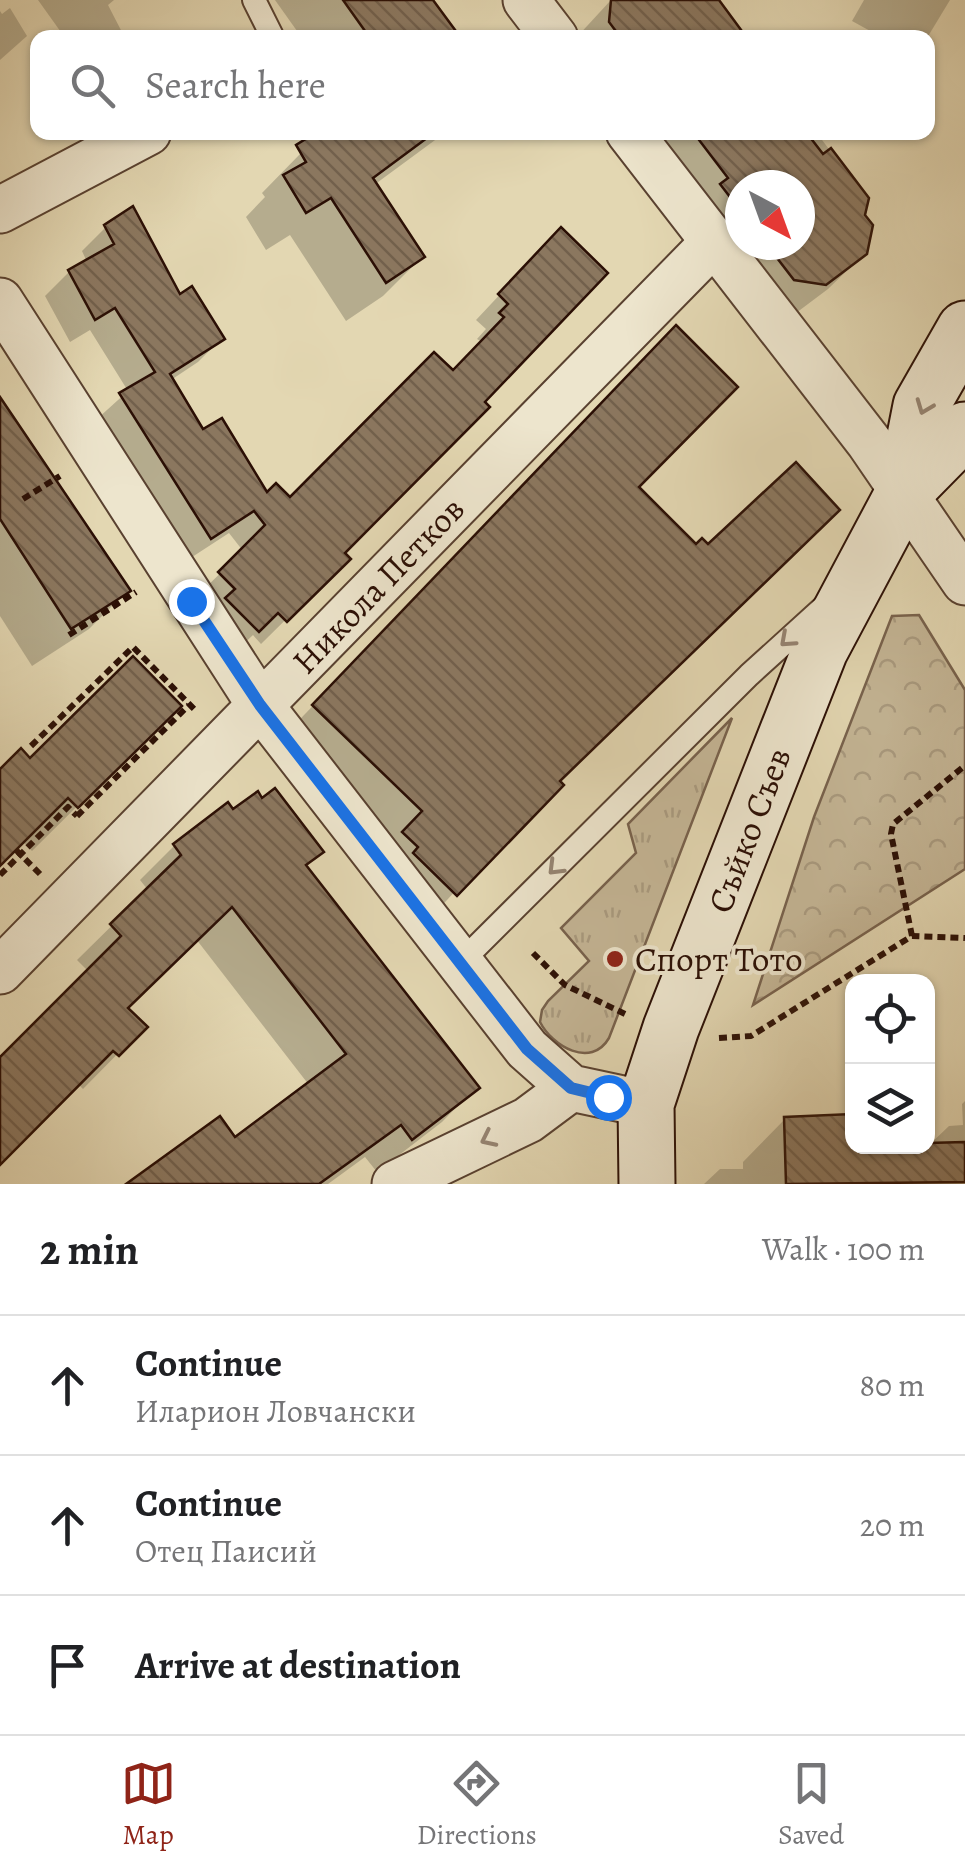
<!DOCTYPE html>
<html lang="en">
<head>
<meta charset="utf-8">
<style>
  :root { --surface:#fff; --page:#f6f6f6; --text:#202124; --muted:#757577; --line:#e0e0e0; --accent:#8f2418 }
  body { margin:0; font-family:Alegreya,serif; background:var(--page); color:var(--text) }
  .controls { position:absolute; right:30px; bottom:30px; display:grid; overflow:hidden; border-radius:20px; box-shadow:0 2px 8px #0004 }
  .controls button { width:90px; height:90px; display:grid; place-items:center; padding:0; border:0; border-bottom:2px solid var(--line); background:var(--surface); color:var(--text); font:50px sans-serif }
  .compass { position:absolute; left:725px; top:170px; width:90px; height:90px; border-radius:50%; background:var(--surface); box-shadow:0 2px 8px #0004; rotate:139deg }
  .stop { position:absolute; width:30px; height:30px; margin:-22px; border:8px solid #1a73e8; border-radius:50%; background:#fff }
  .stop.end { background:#1a73e8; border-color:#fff; box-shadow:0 2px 10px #0008 }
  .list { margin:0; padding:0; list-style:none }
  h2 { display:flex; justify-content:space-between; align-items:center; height:130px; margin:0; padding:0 40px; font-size:42px }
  h2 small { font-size:32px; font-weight:400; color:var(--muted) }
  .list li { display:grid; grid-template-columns:65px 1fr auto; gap:30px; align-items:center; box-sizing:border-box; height:140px; padding:0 40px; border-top:2px solid var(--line) }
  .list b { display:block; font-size:38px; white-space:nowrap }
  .list p { margin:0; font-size:32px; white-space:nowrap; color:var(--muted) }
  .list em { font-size:32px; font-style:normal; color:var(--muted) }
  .icon { flex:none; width:55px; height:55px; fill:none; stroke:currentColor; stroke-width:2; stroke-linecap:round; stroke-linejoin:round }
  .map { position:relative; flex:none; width:965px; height:1184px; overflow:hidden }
  .search { position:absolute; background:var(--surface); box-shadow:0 2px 8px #0004; left:30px; right:30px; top:30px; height:110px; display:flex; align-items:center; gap:25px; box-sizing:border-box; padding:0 35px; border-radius:20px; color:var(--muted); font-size:38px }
  .sheet { height:550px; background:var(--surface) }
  nav { display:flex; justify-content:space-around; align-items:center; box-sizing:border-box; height:140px; border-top:2px solid var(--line); background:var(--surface); font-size:28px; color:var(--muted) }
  nav a { display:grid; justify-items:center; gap:5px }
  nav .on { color:var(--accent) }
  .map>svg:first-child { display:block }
</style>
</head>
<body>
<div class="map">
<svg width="965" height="1184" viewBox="0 0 965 1184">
  <defs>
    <pattern id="grass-tufts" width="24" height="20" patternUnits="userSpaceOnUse" patternTransform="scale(2.5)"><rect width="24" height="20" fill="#c4b595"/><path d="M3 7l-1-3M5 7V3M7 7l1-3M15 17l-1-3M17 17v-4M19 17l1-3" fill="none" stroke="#a99a7f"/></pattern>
    <pattern id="park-crowns" width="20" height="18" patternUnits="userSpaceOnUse" patternTransform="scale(2.5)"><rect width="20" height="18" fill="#c4b595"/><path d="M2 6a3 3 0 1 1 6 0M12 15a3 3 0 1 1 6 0" fill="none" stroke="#a99a7f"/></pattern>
    <pattern id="building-back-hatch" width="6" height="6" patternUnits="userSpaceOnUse" patternTransform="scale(2.5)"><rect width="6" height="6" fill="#8b775f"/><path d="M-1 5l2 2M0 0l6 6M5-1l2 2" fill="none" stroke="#72604c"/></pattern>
  </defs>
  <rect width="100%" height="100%" fill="#e3d7b2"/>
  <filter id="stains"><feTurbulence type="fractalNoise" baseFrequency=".002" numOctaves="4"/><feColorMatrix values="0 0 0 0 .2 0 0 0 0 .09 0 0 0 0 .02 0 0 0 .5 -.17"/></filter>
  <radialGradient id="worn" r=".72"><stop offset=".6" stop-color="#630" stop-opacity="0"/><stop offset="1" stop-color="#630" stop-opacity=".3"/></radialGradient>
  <!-- grass -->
  <path fill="url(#grass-tufts)" stroke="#78624d" stroke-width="2.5" d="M732,718L609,1038C591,1069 552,1046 540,1022L542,1010L548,1001L589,961L561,928L636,853L628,824Z"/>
  <!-- park -->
  <polygon fill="url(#park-crowns)" stroke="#78624d" stroke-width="2.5" points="919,615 965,690 965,869 753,1005 814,817 892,616"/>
  <!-- shadow -->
  <g fill="#0003" fill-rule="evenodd">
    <polygon points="38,0 114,0 108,5 125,38 59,38 63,35"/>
    <polygon points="275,0 430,0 458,38 302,38"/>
    <polygon points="611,0 718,0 744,38 576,38"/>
    <polygon points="864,0 950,0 927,38 883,38 852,21"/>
    <polygon points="10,8 27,36 0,60 0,11 2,14"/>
    <polygon points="330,132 446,132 374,185 422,257 383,296 346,321 290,235 266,250 246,217 265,197 262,193 301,153"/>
    <path d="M631,132H816L866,198L862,216L865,253L828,289L788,319ZM740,185H800V245H740Z"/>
    <polygon points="106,227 222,338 198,362 171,380 203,433 267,496 289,500 453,373 482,342 477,339 486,329 476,320 538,254 605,273 341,553 347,559 261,644 253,635 233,654 196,597 243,551 229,533 186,561 97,419 128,391 90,330 70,342 45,296 69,272 87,262 82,251"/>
    <polygon points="644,361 635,487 557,781 423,926 281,739"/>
    <polygon points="0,401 127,591 89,629 32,666 0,616"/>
    <polygon points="178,706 32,851 22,841 0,862 0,772"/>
    <polygon points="232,813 321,852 305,868 476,1087 442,1122 377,1172 365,1157 328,1184 131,1184 234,1141 309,1085 196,939 125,1008 144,1027 83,1089 78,1084 0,1162 0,1061 89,972 77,960 148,890 140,880 174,846"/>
    <polygon points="965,1101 965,1184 704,1184 720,1169 743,1169 743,1162 785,1119 852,1117 852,1146 928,1146 949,1126 963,1125 962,1104"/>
  </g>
  <!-- building -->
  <g fill="url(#building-back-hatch)" stroke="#2b0f05" stroke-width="2.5">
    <polygon points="343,0 433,0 461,38 370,38"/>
    <polygon points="611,0 719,0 747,38 621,38 609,22"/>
    <polygon points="317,132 435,132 373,178 425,257 386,283 331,198 306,213 283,175 306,162 296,145"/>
    <polygon points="693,132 806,132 823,154 831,148 869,198 865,215 873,225 867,254 826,285 794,280 767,245 800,245 800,185 740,185 740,210 720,184 728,178"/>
    <polygon points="133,206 180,294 192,286 225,339 170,374 203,429 222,418 267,492 276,483 290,497 434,352 453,370 504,317 499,313 508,304 498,294 561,227 608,273 485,402 490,407 345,553 351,559 287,622 278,613 259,632 225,598 235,589 218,572 265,525 254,511 211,539 119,393 155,372 115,308 95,320 68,270 114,244 104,225"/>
    <polygon points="676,325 738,387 639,487 696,544 702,538 708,544 796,462 840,510 560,781 564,785 457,896 413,853 418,847 402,832 422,811 312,705"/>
    <polygon points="0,397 131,591 71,629 0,519"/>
    <polygon points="133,656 182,706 78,808 68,798 0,866 0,769 21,748 30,758"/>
    <polygon points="275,788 324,852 306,865 480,1088 412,1140 401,1125 319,1184 126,1184 220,1116 235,1137 346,1054 232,907 128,1008 148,1027 119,1056 113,1051 0,1165 0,1057 121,936 110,924 181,855 173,844 228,802 233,809 258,791 262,798"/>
    <polygon points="852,1114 852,1146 928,1146 928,1143 965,1142 965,1182 786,1184 784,1117"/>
  </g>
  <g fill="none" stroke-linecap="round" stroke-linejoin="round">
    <defs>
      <g id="lane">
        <polyline points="254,0 273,38"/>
        <polyline points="460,963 749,675 824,607"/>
      </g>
      <g id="street">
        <polyline points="526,0 555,38"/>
        <polyline points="629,132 869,442 965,582"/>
        <polyline points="0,210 148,132"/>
        <polyline points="0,301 260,705 527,1049 571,1088 646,1104"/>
        <polyline points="0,971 714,242"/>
        <polyline points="395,1184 528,1120 571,1088"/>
      </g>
      <g id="secondary">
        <polyline points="904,492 921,406 965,329"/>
        <polyline points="647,1184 646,1104 671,1028 820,650 904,492 965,430"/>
      </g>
    </defs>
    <!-- lane casing -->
    <use href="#lane" stroke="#594130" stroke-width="26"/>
    <!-- street casing -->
    <use href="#street" stroke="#594130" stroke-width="49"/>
    <!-- secondary casing -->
    <use href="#secondary" stroke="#2b0f05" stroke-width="59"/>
    <!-- path -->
    <g stroke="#2b0f05" stroke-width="6" stroke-dasharray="8 5" stroke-linecap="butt">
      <polyline points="23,499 60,476"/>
      <polyline points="69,635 136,592"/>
      <polyline points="31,746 133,647 195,710"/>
      <polyline points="77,816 189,705"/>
      <polyline points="16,850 40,874"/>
      <polyline points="0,875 68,807 77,816"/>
      <polyline points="912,936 891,834 893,824 962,768"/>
      <polyline points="533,953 565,985 625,1014"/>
      <polyline points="719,1038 751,1036 912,936 965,938"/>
    </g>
    <!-- lane -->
    <use href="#lane" stroke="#ede5cd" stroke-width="22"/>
    <!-- street -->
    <use href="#street" stroke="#ede5cd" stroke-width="45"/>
    <!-- secondary -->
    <use href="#secondary" stroke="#ede5cd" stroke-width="55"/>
  </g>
  <!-- one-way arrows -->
  <defs><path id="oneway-chevron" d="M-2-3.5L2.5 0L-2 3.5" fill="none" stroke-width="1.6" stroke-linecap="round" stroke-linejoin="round" transform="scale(2.5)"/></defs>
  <g stroke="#968573">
    <use href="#oneway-chevron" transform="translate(924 407) rotate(111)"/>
    <use href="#oneway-chevron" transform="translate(787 640) rotate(138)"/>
    <use href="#oneway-chevron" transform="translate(555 868) rotate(135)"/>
    <use href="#oneway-chevron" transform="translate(488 1139) rotate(154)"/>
  </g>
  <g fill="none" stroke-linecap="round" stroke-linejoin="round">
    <!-- route -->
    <polyline stroke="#1a73e8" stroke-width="12" points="191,601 260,705 527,1049 571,1088 608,1097"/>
  </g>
  <!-- markers -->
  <circle fill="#8f2418" stroke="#ede5cd" stroke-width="4" cx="615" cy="959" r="10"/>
  <g text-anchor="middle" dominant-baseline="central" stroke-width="8" stroke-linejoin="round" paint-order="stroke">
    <!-- street labels -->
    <g font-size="35" fill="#2b0f05" stroke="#ede5cd">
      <text transform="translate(378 585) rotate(-46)">Никола Петков</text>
      <text transform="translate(749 830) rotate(-69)">Съйко Съев</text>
    </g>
    <!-- poi labels -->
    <g font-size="35" fill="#2b0f05" stroke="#ede5cd" text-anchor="start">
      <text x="635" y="959">Спорт Тото</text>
    </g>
  </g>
  <rect width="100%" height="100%" filter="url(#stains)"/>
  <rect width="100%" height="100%" fill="url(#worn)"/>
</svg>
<div class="controls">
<button><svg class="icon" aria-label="locate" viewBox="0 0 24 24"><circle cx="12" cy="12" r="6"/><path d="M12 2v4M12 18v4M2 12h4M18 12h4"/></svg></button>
<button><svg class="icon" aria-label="layers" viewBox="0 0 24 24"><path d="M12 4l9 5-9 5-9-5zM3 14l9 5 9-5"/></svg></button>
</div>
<svg class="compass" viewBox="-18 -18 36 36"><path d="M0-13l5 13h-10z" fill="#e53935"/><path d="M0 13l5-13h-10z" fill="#757577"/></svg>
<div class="stop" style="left:608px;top:1097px"></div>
<div class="stop end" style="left:191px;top:601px"></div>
<div class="search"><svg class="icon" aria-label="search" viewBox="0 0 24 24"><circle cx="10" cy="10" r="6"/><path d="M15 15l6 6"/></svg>Search here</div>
</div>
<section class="sheet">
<h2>2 min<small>Walk · 100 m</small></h2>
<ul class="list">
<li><svg class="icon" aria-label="ahead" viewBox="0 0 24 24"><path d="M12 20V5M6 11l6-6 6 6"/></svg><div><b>Continue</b><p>Иларион Ловчански</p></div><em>80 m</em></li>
<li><svg class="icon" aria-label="ahead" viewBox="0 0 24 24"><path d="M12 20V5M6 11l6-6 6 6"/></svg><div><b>Continue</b><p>Отец Паисий</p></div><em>20 m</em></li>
<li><svg class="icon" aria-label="arrive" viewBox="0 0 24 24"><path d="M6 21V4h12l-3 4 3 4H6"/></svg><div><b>Arrive at destination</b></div></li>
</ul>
</section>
<nav>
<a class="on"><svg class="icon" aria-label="map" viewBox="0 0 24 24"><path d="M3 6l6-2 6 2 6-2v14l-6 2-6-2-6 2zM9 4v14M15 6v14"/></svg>Map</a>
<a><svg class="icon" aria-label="directions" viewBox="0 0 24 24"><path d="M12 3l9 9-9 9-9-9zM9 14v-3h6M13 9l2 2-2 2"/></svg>Directions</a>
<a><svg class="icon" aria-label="saved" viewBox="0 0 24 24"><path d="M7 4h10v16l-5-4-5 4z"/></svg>Saved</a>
</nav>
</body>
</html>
